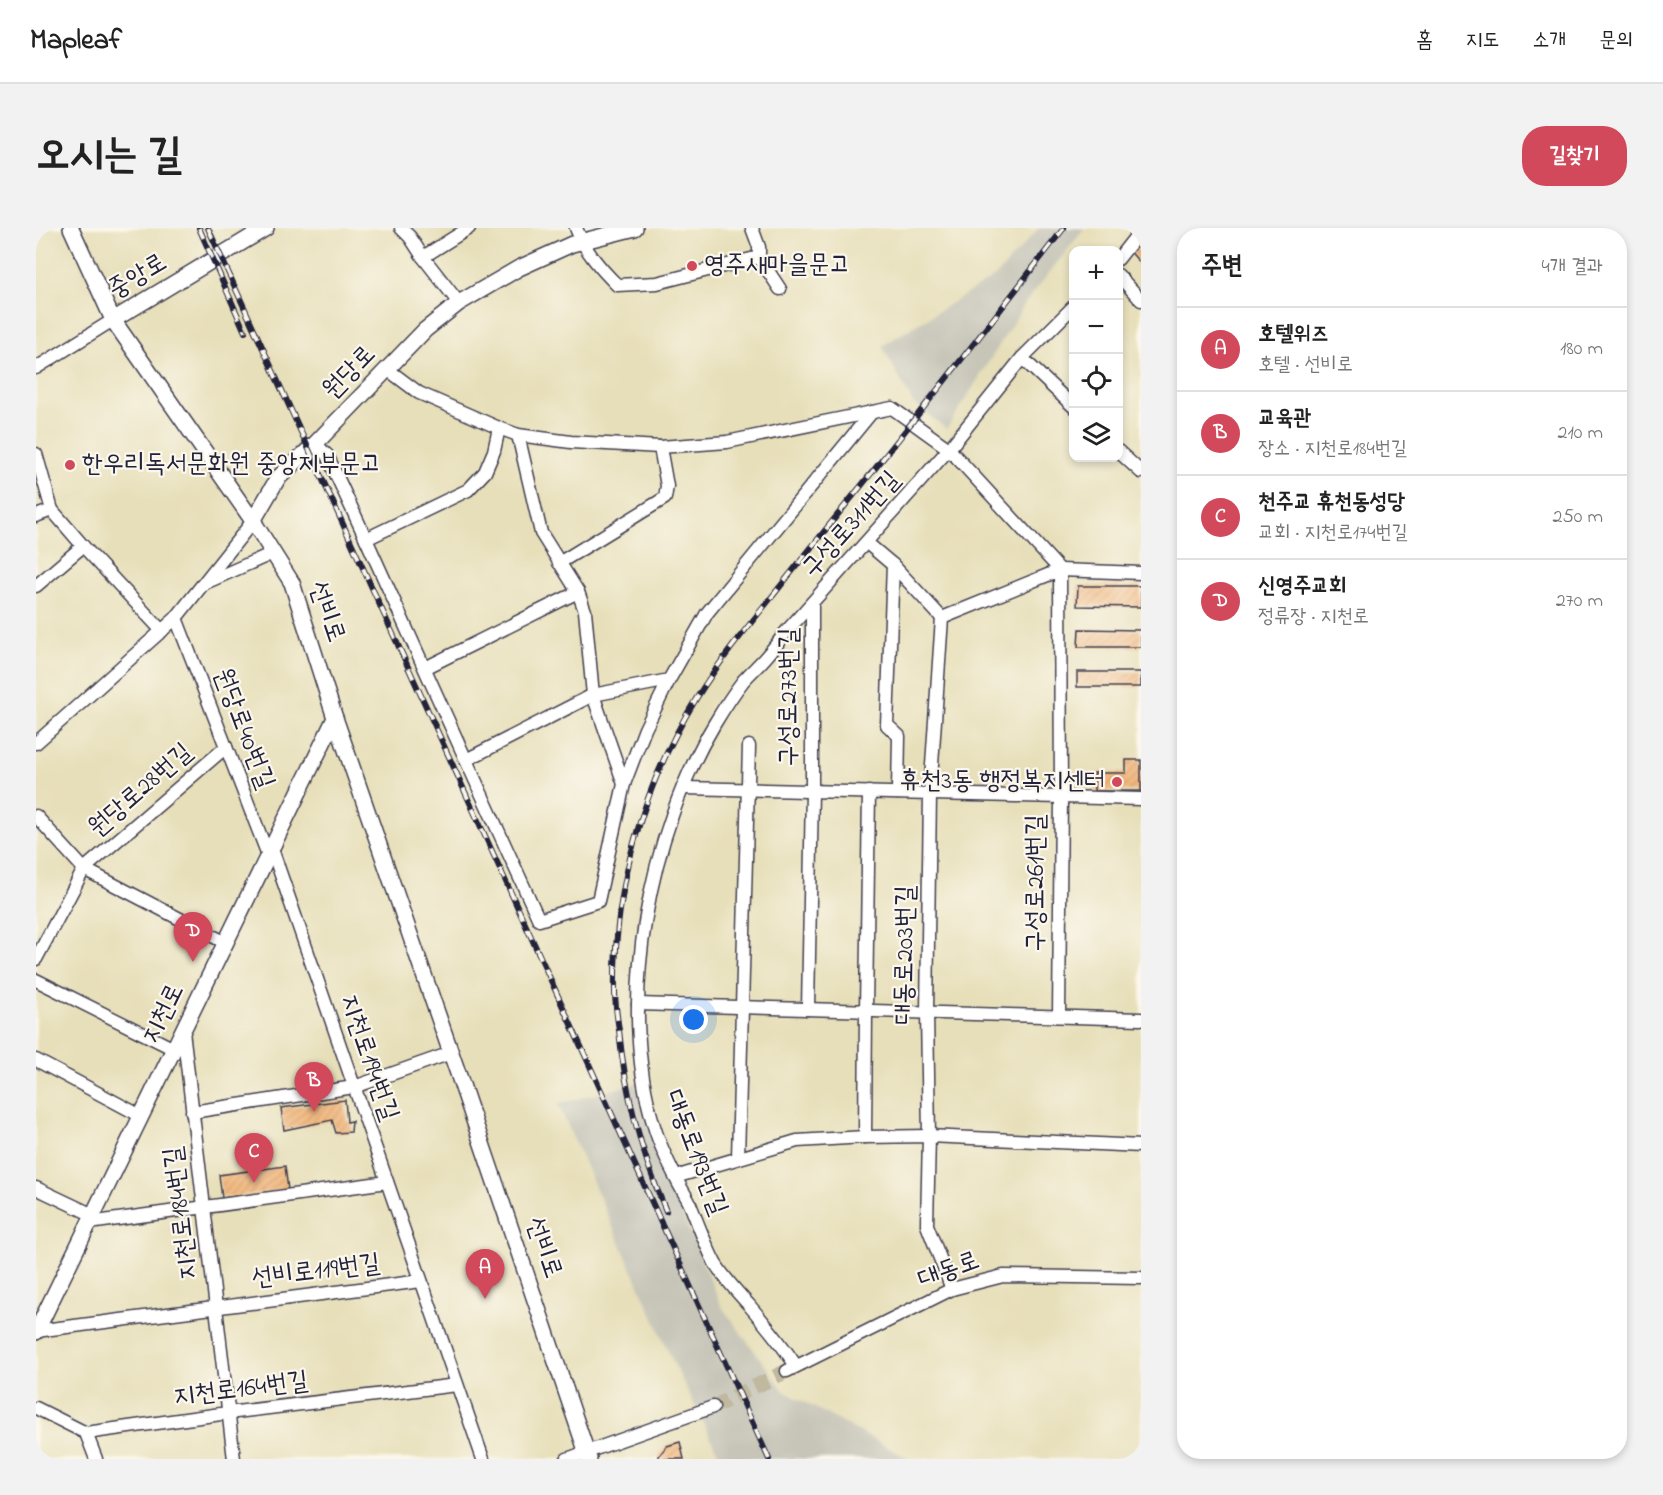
<!DOCTYPE html>
<html lang="ko">
<head>
<meta charset="utf-8">
<style>
  :root { --surface:#fff; --page:#f2f2f2; --text:#222; --muted:#767676; --line:#e0e0e0; --accent:#d1495b }
  body { margin:0; font-family:"Indie Flower","Poor Story",sans-serif; background:var(--page); color:var(--text) }
  .controls { position:absolute; right:18px; top:18px; display:grid; overflow:hidden; border-radius:12px; box-shadow:0 3px 9px #0003 }
  .controls button { width:54px; height:54px; display:grid; place-items:center; padding:0; border:0; border-bottom:2px solid var(--line); background:var(--surface); color:var(--text); font:30px sans-serif }
  .you { position:absolute; left:658px; top:792px; width:21px; height:21px; margin:-15px; border:4px solid #fff; border-radius:50%; background:#1a73e8; box-shadow:0 0 0 9px #1a73e833 }
  .badge { display:grid; place-items:center; width:39px; height:39px; border-radius:50%; background:var(--accent); color:#fff; font-size:20px; font-weight:700 }
  .pin { position:absolute; translate:-50% -50px; filter:drop-shadow(0 2px 3px #0008) }
  .pin::after { content:''; position:absolute; top:32px; width:21px; height:18px; background:inherit; clip-path:polygon(0 0,100% 0,50% 100%) }
  .list { margin:0; padding:0; list-style:none }
  h2 { display:flex; justify-content:space-between; align-items:center; height:78px; margin:0; padding:0 24px; font-size:26px }
  h2 small { font-size:20px; font-weight:400; color:var(--muted) }
  .list li { display:grid; grid-template-columns:39px 1fr auto; gap:18px; align-items:center; box-sizing:border-box; height:84px; padding:0 24px; border-top:2px solid var(--line) }
  .list b { display:block; font-size:22px; white-space:nowrap }
  .list p { margin:0; font-size:20px; white-space:nowrap; color:var(--muted) }
  .list em { font-size:20px; font-style:normal; color:var(--muted) }
  .icon { flex:none; width:33px; height:33px; fill:none; stroke:currentColor; stroke-width:2; stroke-linecap:round; stroke-linejoin:round }
  .map { position:relative; flex:none; width:1105px; height:1231px; overflow:hidden; border-radius:24px }
  header { display:flex; align-items:center; gap:36px; box-sizing:border-box; height:84px; padding:0 30px; background:var(--surface); border-bottom:2px solid var(--line) }
  header strong { font-size:28px }
  nav { display:flex; gap:33px; margin-inline-start:auto; font-size:21px }
  .intro { display:flex; align-items:center; justify-content:space-between; box-sizing:border-box; height:144px; padding:0 36px }
  h1 { margin:0; font-size:42px }
  .button { padding:15px 27px; border-radius:24px; background:var(--accent); color:#fff; font-size:21px; font-weight:700 }
  main { display:flex; gap:36px; padding:0 36px }
  aside { flex:1; background:var(--surface); border-radius:24px; box-shadow:0 3px 9px #0003 }
  .map>svg:first-child { display:block }
</style>
</head>
<body>
<header>
<strong>Mapleaf</strong>
<nav><a>홈</a><a>지도</a><a>소개</a><a>문의</a></nav>
</header>
<div class="intro"><h1>오시는 길</h1><a class="button">길찾기</a></div>
<main>
<div class="map">
<svg width="1105" height="1231" viewBox="0 0 1105 1231">
  <defs>
    <pattern id="building-hatch" width="6" height="6" patternUnits="userSpaceOnUse" patternTransform="scale(1.5)"><rect width="6" height="6" fill="#f2b67b"/><path d="M-1 1l2-2M0 6l6-6M5 7l2-2" fill="none" stroke="#cf9c6b"/></pattern>
  </defs>
  <rect width="100%" height="100%" fill="#fbf7ec"/>
  <filter id="ink" filterUnits="userSpaceOnUse"><feTurbulence type="fractalNoise" baseFrequency=".0167" numOctaves="2"/><feDisplacementMap in="SourceGraphic" scale="12" xChannelSelector="R" yChannelSelector="G"/><feConvolveMatrix kernelMatrix="1 2 1 2 8 2 1 2 1" color-interpolation-filters="sRGB"/></filter>
  <filter id="wash" filterUnits="userSpaceOnUse"><feTurbulence type="fractalNoise" baseFrequency=".008" numOctaves="4" result="noise"/><feDisplacementMap in="SourceGraphic" scale="24" xChannelSelector="R" yChannelSelector="G"/><feGaussianBlur stdDeviation="1.35" result="paint"/><feColorMatrix in="noise" values="0 0 0 0 0 0 0 0 0 0 0 0 0 0 0 0 0 1.4 0 .05"/><feComposite in="paint" operator="in"/></filter>
  <g filter="url(#wash)">
    <rect width="100%" height="100%" fill="#e7dfb9"/>
    <!-- industrial -->
    <g fill="#c6c5b8">
      <polygon points="1003,0 1049,0 990,74 911,201 877,175 846,118 961,47"/>
      <polygon points="609,853 638,967 686,1079 748,1163 873,1231 685,1231 636,1131 522,876"/>
    </g>
    <g id="blocks">
      <!-- building -->
      <g fill="url(#building-hatch)">
        <polygon points="1105,2 1105,36 1091,20"/>
        <polygon points="1042,358 1105,358 1105,379 1041,378"/>
        <polygon points="1043,401 1105,402 1105,419 1042,419"/>
        <rect x="1041" y="444" width="64" height="15"/>
        <polygon points="1090,532 1105,532 1105,563 1058,563 1058,545 1090,545"/>
        <polygon points="309,872 311,894 316,893 315,904 300,905 296,892 248,902 245,880"/>
        <polygon points="249,938 252,962 186,970 183,947"/>
        <polygon points="644,1214 648,1231 623,1231 623,1228 631,1218"/>
      </g>
    </g>
  </g>
  <g filter="url(#ink)">
    <use href="#blocks" fill-opacity="0" stroke="#403e4e" stroke-width="1.5"/>
    <g fill="none" stroke-linecap="round" stroke-linejoin="round">
      <!-- major-tunnel -->
      <polyline stroke="#c0b9a0" stroke-width="15" stroke-dasharray="15 8" stroke-linecap="butt" points="677,1179 751,1143"/>
      <defs>
        <g id="minor">
          <polyline points="365,0 374,9 387,29 423,75"/>
          <path d="M540,0C549,23 564,40 581,57L621,55L723,29"/>
          <polyline points="716,0 723,19 723,29 744,61"/>
          <polyline points="387,29 433,0"/>
          <polyline points="1082,31 1105,2"/>
          <polyline points="1082,47 1105,72"/>
          <polyline points="986,130 1038,179"/>
          <polyline points="0,140 77,92"/>
          <polyline points="351,141 383,165 463,200 482,207 535,214 624,219 691,214 856,180 913,221 1024,342 1025,569 1023,788"/>
          <polyline points="482,207 505,305 542,364"/>
          <polyline points="279,216 291,227 330,311 430,532"/>
          <polyline points="1082,223 1105,244"/>
          <polyline points="0,226 16,282 47,318 126,403"/>
          <polyline points="0,288 16,282"/>
          <polyline points="330,311 432,262 449,244 458,223 463,200"/>
          <polyline points="831,315 857,337 906,390"/>
          <polyline points="523,335 629,270 631,258 624,219"/>
          <polyline points="857,337 851,497 863,508 862,565"/>
          <polyline points="169,355 237,325"/>
          <polyline points="0,358 47,318"/>
          <polyline points="140,390 232,627"/>
          <polyline points="906,390 894,566 891,784 893,908 891,997 916,1061"/>
          <polyline points="906,390 1024,342 1105,345"/>
          <polyline points="389,440 542,364 549,383 557,467 588,556"/>
          <polyline points="633,452 557,467 430,532 503,692 562,673 588,556 609,501 633,452 671,385 836,184"/>
          <polyline points="0,515 140,390 217,293"/>
          <polyline points="647,560 1105,571"/>
          <polyline points="0,588 48,641 190,715"/>
          <polyline points="236,621 447,1231"/>
          <polyline points="0,731 48,641 190,519"/>
          <polyline points="0,752 138,821"/>
          <polyline points="602,776 1105,791"/>
          <polyline points="772,781 776,563 776,375"/>
          <polyline points="147,803 198,1231"/>
          <polyline points="0,832 105,888"/>
          <polyline points="156,884 318,859 415,825"/>
          <polyline points="829,909 830,783 833,564"/>
          <polyline points="702,930 713,518"/>
          <polyline points="639,949 761,913 829,909 893,908 1105,918"/>
          <polyline points="0,960 57,987"/>
          <polyline points="53,995 351,954"/>
          <polyline points="0,1103 385,1053"/>
          <path d="M760,1138C746,1116 730,1097 713,1077C701,1064 688,1050 679,1035C669,1016 662,996 654,976C650,967 643,958 639,948C631,932 623,915 618,898C580,775 613,604 679,495C688,480 697,466 707,453C714,445 722,438 729,430C736,422 743,414 749,405L913,221L986,130L1038,78"/>
          <polyline points="751,1143 916,1061 967,1048 1105,1050"/>
          <polyline points="0,1180 50,1205 192,1185 421,1157"/>
          <polyline points="50,1205 60,1231"/>
          <polyline points="531,1231 677,1179"/>
        </g>
        <g id="major">
          <polyline points="35,0 77,92 217,293 256,355 299,490 424,851 553,1231"/>
          <polyline points="77,92 230,0"/>
          <polyline points="217,293 242,250 279,216 389,102 423,75 483,40 536,16 599,0"/>
          <polyline points="0,1104 299,490"/>
        </g>
      </defs>
      <!-- minor casing -->
      <use href="#minor" stroke="#403e4e" stroke-width="15"/>
      <!-- major casing -->
      <use href="#major" stroke="#403e4e" stroke-width="18"/>
      <!-- minor -->
      <use href="#minor" stroke="#fff" stroke-width="12"/>
      <!-- major -->
      <use href="#major" stroke="#fff" stroke-width="15"/>
      <defs>
        <g id="rail">
          <polyline points="163,0 209,104"/>
          <polyline points="172,0 733,1231"/>
          <path d="M630,983C605,925 589,865 583,802C581,789 579,776 579,763C577,662 607,557 660,471C682,435 709,402 735,370C762,336 789,302 817,268C888,180 958,90 1028,0"/>
        </g>
      </defs>
      <!-- rail casing -->
      <use href="#rail" stroke="#22223b" stroke-width="6"/>
      <!-- rail -->
      <use href="#rail" stroke="#fbf7ec" stroke-width="4" stroke-dasharray="11" stroke-linecap="butt"/>
    </g>
  </g>
  <!-- markers -->
  <g fill="#d1495b" stroke="#fbf7ec" stroke-width="2">
    <circle cx="656" cy="38" r="6"/>
    <circle cx="34" cy="237" r="6"/>
    <circle cx="1081" cy="554" r="6"/>
  </g>
  <g text-anchor="middle" dominant-baseline="central" stroke-width="4.5" stroke-linejoin="round" paint-order="stroke">
    <!-- poi labels -->
    <g font-size="26" fill="#22223b" stroke="#fbf7ec" text-anchor="start">
      <text x="668" y="38">영주새마을문고</text>
      <text x="46" y="237">한우리독서문화원 중앙지부문고</text>
      <text x="1069" y="554" text-anchor="end">휴천3동 행정복지센터</text>
    </g>
    <!-- street labels -->
    <g font-size="26" fill="#22223b" stroke="#fbf7ec">
      <text transform="translate(102 49) rotate(-31)">중앙로</text>
      <text transform="translate(314 145) rotate(-46)">원당로</text>
      <text transform="translate(816 297) rotate(-48)">구성로311번길</text>
      <text transform="translate(290 384) rotate(71)">선비로</text>
      <text transform="translate(754 469) rotate(-90)">구성로273번길</text>
      <text transform="translate(207 501) rotate(69)">원당로40번길</text>
      <text transform="translate(105 563) rotate(-41)">원당로28번길</text>
      <text transform="translate(1001 655) rotate(-90)">구성로261번길</text>
      <text transform="translate(870 727) rotate(-89)">대동로203번길</text>
      <text transform="translate(128 786) rotate(-64)">지천로</text>
      <text transform="translate(332 830) rotate(71)">지천로194번길</text>
      <text transform="translate(659 925) rotate(69)">대동로193번길</text>
      <text transform="translate(146 985) rotate(-97)">지천로184번길</text>
      <text transform="translate(507 1020) rotate(71)">선비로</text>
      <text transform="translate(913 1043) rotate(-20)">대동로</text>
      <text transform="translate(280 1044) rotate(-7)">선비로119번길</text>
      <text transform="translate(205 1162) rotate(-7)">지천로164번길</text>
    </g>
  </g>
</svg>
<div class="controls">
<button>+</button>
<button>−</button>
<button><svg class="icon" aria-label="locate" viewBox="0 0 24 24"><circle cx="12" cy="12" r="6"/><path d="M12 2v4M12 18v4M2 12h4M18 12h4"/></svg></button>
<button><svg class="icon" aria-label="layers" viewBox="0 0 24 24"><path d="M12 4l9 5-9 5-9-5zM3 14l9 5 9-5"/></svg></button>
</div>
<div class="you"></div>
<div class="pin badge" style="left:449px;top:1071px">A</div>
<div class="pin badge" style="left:278px;top:884px">B</div>
<div class="pin badge" style="left:218px;top:955px">C</div>
<div class="pin badge" style="left:157px;top:734px">D</div>
</div>
<aside>
<h2>주변<small>4개 결과</small></h2>
<ul class="list">
<li><span class="badge">A</span><div><b>호텔위즈</b><p>호텔 · 선비로</p></div><em>180 m</em></li>
<li><span class="badge">B</span><div><b>교육관</b><p>장소 · 지천로184번길</p></div><em>210 m</em></li>
<li><span class="badge">C</span><div><b>천주교 휴천동성당</b><p>교회 · 지천로174번길</p></div><em>250 m</em></li>
<li><span class="badge">D</span><div><b>신영주교회</b><p>정류장 · 지천로</p></div><em>270 m</em></li>
</ul>
</aside>
</main>
</body>
</html>
